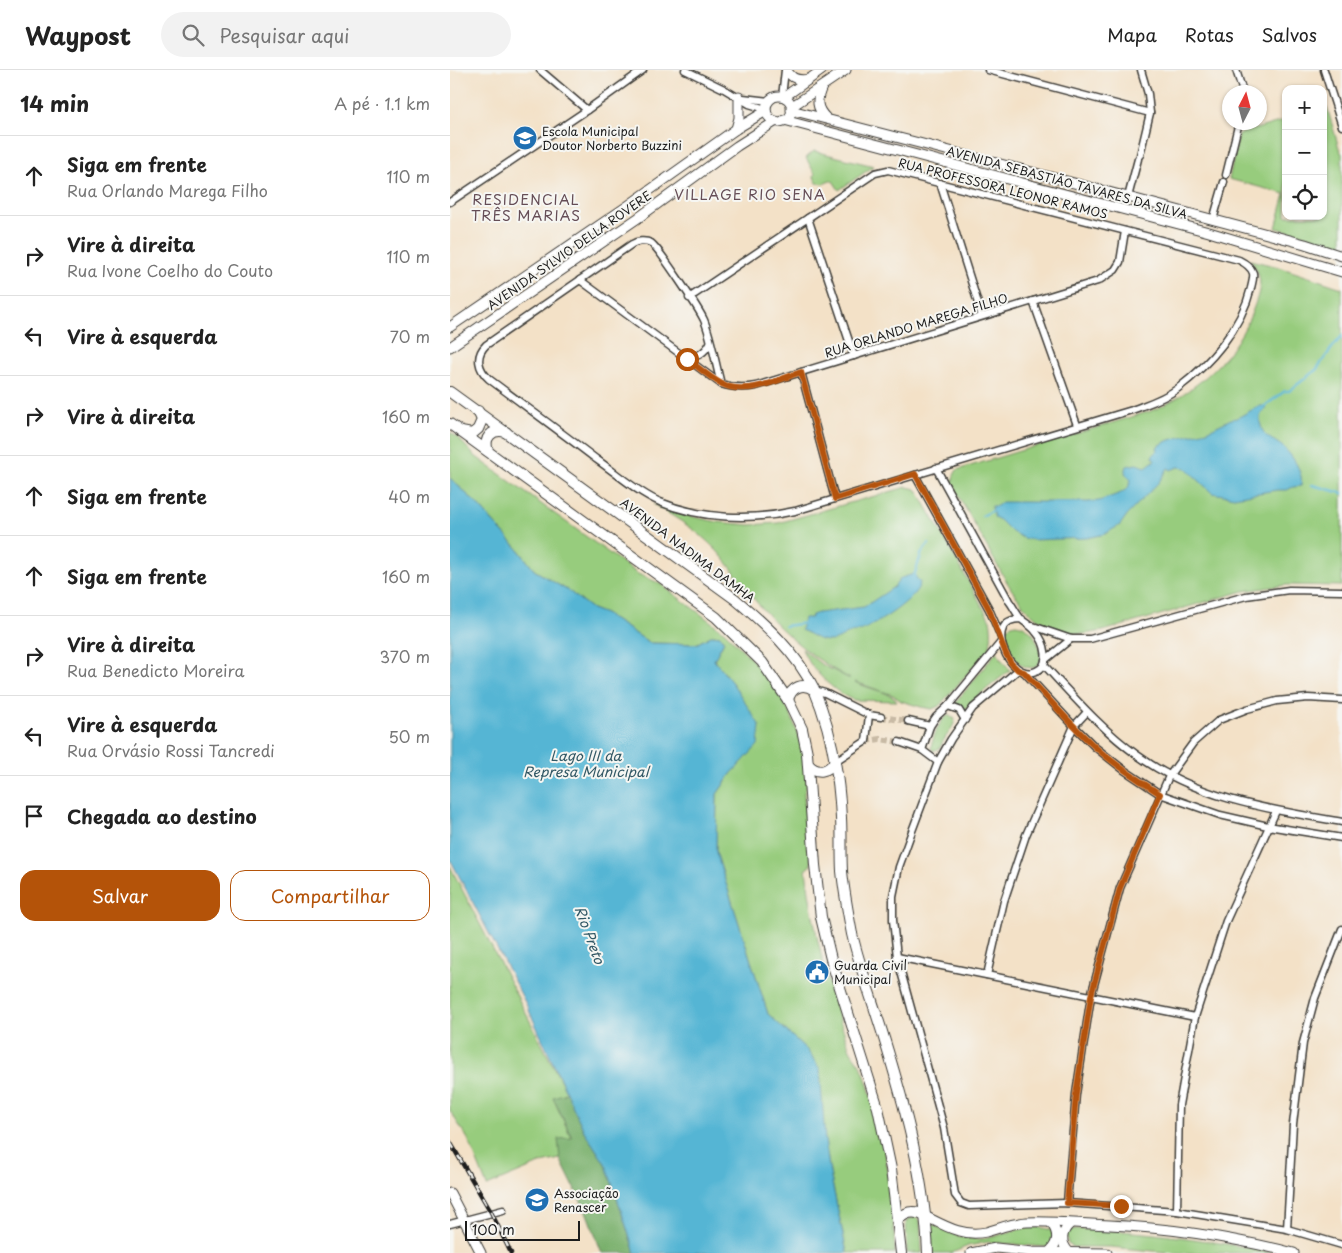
<!DOCTYPE html>
<html lang="pt">
<head>
<meta charset="utf-8">
<style>
  :root { --surface:#fff; --page:#f2f2f2; --text:#222; --muted:#767676; --line:#e0e0e0; --accent:#b45309 }
  body { margin:0; font-family:"Playpen Sans",sans-serif; background:var(--page); color:var(--text) }
  .controls { position:absolute; right:15px; top:15px; display:grid; overflow:hidden; border-radius:10px; box-shadow:0 1px 4px #0004 }
  .controls button { width:45px; height:45px; display:grid; place-items:center; padding:0; border:0; border-bottom:1px solid var(--line); background:var(--surface); color:var(--text); font:25px sans-serif }
  .compass { position:absolute; left:772px; top:15px; width:45px; height:45px; border-radius:50%; background:var(--surface); box-shadow:0 1px 4px #0004; rotate:6deg }
  .scale { position:absolute; left:15px; bottom:12px; width:115px; box-sizing:border-box; padding-left:5px; border:2px solid #1c1c1c; border-top:0; font-size:14px; line-height:18px; white-space:nowrap; color:#1c1c1c; -webkit-text-stroke:4px #f6f6f2; paint-order:stroke }
  .stop { position:absolute; width:15px; height:15px; margin:-11px; border:4px solid #b45309; border-radius:50%; background:#fff }
  .stop.end { background:#b45309; border-color:#fff; box-shadow:0 1px 5px #0008 }
  .list { margin:0; padding:0; list-style:none }
  h2 { display:flex; justify-content:space-between; align-items:center; height:65px; margin:0; padding:0 20px; font-size:21px }
  h2 small { font-size:16px; font-weight:400; color:var(--muted) }
  .list li { display:grid; grid-template-columns:32px 1fr auto; gap:15px; align-items:center; box-sizing:border-box; height:80px; padding:0 20px; border-top:1px solid var(--line) }
  .list b { display:block; font-size:19px; white-space:nowrap }
  .list p { margin:0; font-size:16px; white-space:nowrap; color:var(--muted) }
  .list em { font-size:16px; font-style:normal; color:var(--muted) }
  .actions { display:flex; gap:10px; padding:15px 20px }
  .actions a { flex:1; padding:11px 0; border:1px solid var(--accent); border-radius:15px; text-align:center; font-size:18px; color:var(--accent) }
  .actions .main { background:var(--accent); color:#fff }
  .icon { flex:none; width:28px; height:28px; fill:none; stroke:currentColor; stroke-width:2; stroke-linecap:round; stroke-linejoin:round }
  .map { position:relative; flex:none; width:892px; height:1183px; overflow:hidden }
  header { display:flex; align-items:center; gap:30px; box-sizing:border-box; height:70px; padding:0 25px; background:var(--surface); border-bottom:1px solid var(--line) }
  header strong { font-size:24px }
  nav { display:flex; gap:28px; margin-inline-start:auto; font-size:18px }
  .search { width:350px; height:45px; background:var(--page); display:flex; align-items:center; gap:12px; box-sizing:border-box; padding:0 18px; border-radius:28px; color:var(--muted); font-size:19px }
  main { display:flex }
  aside { flex:1; background:var(--surface) }
  .map>svg:first-child { display:block }
</style>
</head>
<body>
<header>
<strong>Waypost</strong>
<div class="search"><svg class="icon" aria-label="search" viewBox="0 0 24 24"><circle cx="10" cy="10" r="6"/><path d="M15 15l6 6"/></svg>Pesquisar aqui</div>
<nav><a>Mapa</a><a>Rotas</a><a>Salvos</a></nav>
</header>
<main>
<aside>
<h2>14 min<small>A pé · 1.1 km</small></h2>
<ul class="list">
<li><svg class="icon" aria-label="ahead" viewBox="0 0 24 24"><path d="M12 20V5M6 11l6-6 6 6"/></svg><div><b>Siga em frente</b><p>Rua Orlando Marega Filho</p></div><em>110 m</em></li>
<li><svg class="icon" aria-label="right" viewBox="0 0 24 24"><path d="M7 20v-9h11M14 6l5 5-5 5"/></svg><div><b>Vire à direita</b><p>Rua Ivone Coelho do Couto</p></div><em>110 m</em></li>
<li><svg class="icon" aria-label="left" viewBox="0 0 24 24"><path d="M17 20v-9H6M10 6l-5 5 5 5"/></svg><div><b>Vire à esquerda</b></div><em>70 m</em></li>
<li><svg class="icon" aria-label="right" viewBox="0 0 24 24"><path d="M7 20v-9h11M14 6l5 5-5 5"/></svg><div><b>Vire à direita</b></div><em>160 m</em></li>
<li><svg class="icon" aria-label="ahead" viewBox="0 0 24 24"><path d="M12 20V5M6 11l6-6 6 6"/></svg><div><b>Siga em frente</b></div><em>40 m</em></li>
<li><svg class="icon" aria-label="ahead" viewBox="0 0 24 24"><path d="M12 20V5M6 11l6-6 6 6"/></svg><div><b>Siga em frente</b></div><em>160 m</em></li>
<li><svg class="icon" aria-label="right" viewBox="0 0 24 24"><path d="M7 20v-9h11M14 6l5 5-5 5"/></svg><div><b>Vire à direita</b><p>Rua Benedicto Moreira</p></div><em>370 m</em></li>
<li><svg class="icon" aria-label="left" viewBox="0 0 24 24"><path d="M17 20v-9H6M10 6l-5 5 5 5"/></svg><div><b>Vire à esquerda</b><p>Rua Orvásio Rossi Tancredi</p></div><em>50 m</em></li>
<li><svg class="icon" aria-label="arrive" viewBox="0 0 24 24"><path d="M6 21V4h12l-3 4 3 4H6"/></svg><div><b>Chegada ao destino</b></div></li>
</ul>
<div class="actions"><a class="main">Salvar</a><a>Compartilhar</a></div>
</aside>
<div class="map">
<svg width="892" height="1183" viewBox="0 0 892 1183">
  <rect width="100%" height="100%" fill="#f6f6f2"/>
  <filter id="ink" filterUnits="userSpaceOnUse"><feTurbulence type="fractalNoise" baseFrequency=".02" numOctaves="2"/><feDisplacementMap in="SourceGraphic" scale="10" xChannelSelector="R" yChannelSelector="G"/><feConvolveMatrix kernelMatrix="1 2 1 2 8 2 1 2 1" color-interpolation-filters="sRGB"/></filter>
  <filter id="wash" filterUnits="userSpaceOnUse"><feTurbulence type="fractalNoise" baseFrequency=".0096" numOctaves="4" result="noise"/><feDisplacementMap in="SourceGraphic" scale="20" xChannelSelector="R" yChannelSelector="G"/><feGaussianBlur stdDeviation="1.12" result="paint"/><feColorMatrix in="noise" values="0 0 0 0 0 0 0 0 0 0 0 0 0 0 0 0 0 1.4 0 .05"/><feComposite in="paint" operator="in"/></filter>
  <g filter="url(#wash)">
    <rect width="100%" height="100%" fill="#f3e1c7"/>
    <!-- green -->
    <g fill="#97cc7d" stroke="#5a744c">
      <polygon points="877,37 889,78 892,84 892,179 861,167 826,158 835,124 779,109 789,64 836,50 836,146 873,146 873,38"/>
      <polygon points="364,81 424,96 389,120 383,111 380,111 373,114 367,113 364,107 365,104 356,88"/>
      <path d="M800,190L829,197L892,218V516L837,515L794,521L653,561C645,562 637,564 630,564C581,561 563,523 542,486C529,462 516,439 502,415L504,405L507,400L701,341C748,321 787,285 804,237C811,217 814,208 800,190Z"/>
      <path d="M0,362L6,366L25,386L188,504L209,513L276,563L311,599L332,629L341,645L352,676L357,716L354,723L356,753L360,763L361,795L356,799C363,862 378,917 399,977C401,984 407,989 411,996C418,1011 422,1031 427,1047C439,1091 443,1138 445,1183H397L380,1103L375,1070L357,980L318,944L266,782L267,724L281,704L307,675L283,614L264,590L274,571L270,566L263,565L246,574L200,573L155,544L142,539L120,522L84,500L68,479L25,432L0,408Z"/>
      <path d="M457,417L466,419L470,425L540,550C542,560 542,569 539,579L489,636L482,639L471,637L451,631L443,625L405,612C414,618 442,622 447,631L404,630C386,625 358,596 352,579L371,594L400,609C366,590 335,566 309,535C292,515 279,491 259,473C243,457 222,446 203,434L244,447L268,452L300,455L328,453Z"/>
      <path d="M565,554C582,555 590,573 591,589L586,597C568,603 546,571 557,558C559,556 562,555 565,554Z"/>
      <polygon points="547,581 551,589 560,600 528,626 513,642 504,635"/>
      <path d="M498,645L505,649C504,659 493,668 490,678L483,681L481,677C484,666 489,650 498,645Z"/>
      <polygon points="0,796 117,1023 103,1028 122,1069 109,1069 110,1089 92,1093 37,1116 18,1069 0,1041"/>
      <polygon points="465,1147 470,1151 472,1183 457,1183 456,1152 458,1149"/>
      <path d="M481,1153C497,1162 513,1170 532,1169C555,1166 577,1151 601,1160L605,1166L600,1176L595,1177L538,1172L518,1176L502,1183H482Z"/>
      <path d="M624,1159C693,1160 759,1170 826,1183H725L660,1177H623L618,1174L616,1164L619,1160Z"/>
    </g>
    <!-- forest -->
    <polygon fill="#79b06c" stroke="#4a6644" points="117,1023 134,1061 156,1095 185,1183 152,1183 137,1144 110,1089 108,1069 122,1068 103,1027"/>
    <!-- water -->
    <g fill="#55b5d4" stroke="#386878">
      <path d="M809,336H814L816,339C811,342 809,346 810,352C814,370 821,367 833,377C843,386 854,403 851,416L843,417L837,420H827L784,427L762,423L736,398L728,397L721,400L718,398L709,412L677,445L670,455L655,464L637,468L583,470L573,468L562,462L550,450L544,447L541,436H547L552,432H638L649,431L671,423L678,418L681,410L675,403L677,396L686,394L696,397L705,390L702,386L708,380L707,377L717,371L727,368L757,361L781,349L787,348Z"/>
      <polygon points="0,408 25,432 68,479 84,500 120,522 142,539 155,544 200,573 246,574 263,565 270,566 274,571 264,590 283,614 310,656 308,675 281,704 267,724 266,782 318,944 357,980 370,999 375,1070 380,1103 397,1183 185,1183 156,1095 134,1061 76,934 0,789"/>
      <path d="M464,504L470,513C467,529 427,554 412,560C408,562 404,562 400,563C392,566 390,570 380,571C366,571 362,564 351,560L354,548H361L362,545L368,543L414,537L444,517L451,508Z"/>
    </g>
    <g fill="none" stroke-linecap="round" stroke-linejoin="round">
      <!-- stream -->
      <g stroke="#55b5d4" stroke-width="2.5">
        <polyline points="812,338 835,321 839,321 866,300 882,278 892,266"/>
        <polyline points="862,415 892,423"/>
        <polyline points="532,446 544,440"/>
        <polyline points="464,506 472,482 479,474"/>
        <polyline points="335,556 356,553"/>
      </g>
    </g>
  </g>
  <g filter="url(#ink)">
    <g fill="none" stroke-linecap="round" stroke-linejoin="round">
      <!-- street-tunnel -->
      <g stroke="#c8baa5" stroke-width="6" stroke-dasharray="6 3" stroke-linecap="butt">
        <polyline points="431,647 458,651"/>
        <polyline points="416,671 430,669 449,672"/>
      </g>
      <defs>
        <g id="street">
          <polyline points="90,0 137,40"/>
          <polyline points="235,0 274,19 299,34 316,39"/>
          <polyline points="538,0 700,43"/>
          <polyline points="786,0 793,22"/>
          <polyline points="874,0 892,56"/>
          <polyline points="332,27 335,0"/>
          <polyline points="293,28 319,31"/>
          <polyline points="690,85 700,43 698,24 691,0"/>
          <polyline points="776,105 789,52"/>
          <polyline points="490,113 532,246"/>
          <polyline points="678,127 688,89"/>
          <polyline points="0,132 137,40 193,0"/>
          <polyline points="358,148 404,286"/>
          <polyline points="763,150 774,112"/>
          <path d="M130,210L271,314C283,318 294,318 306,316L648,211L665,200L670,192L675,161"/>
          <path d="M239,228L425,103L438,100L789,190C795,193 801,197 803,203C804,208 802,213 801,218C791,259 760,294 727,319C714,329 697,334 682,340L345,441C301,451 251,449 210,432C187,422 166,403 146,389C111,362 75,336 39,309C28,299 25,286 36,275L182,174C187,171 195,170 201,173C208,177 249,239 254,250C261,266 266,296 271,314"/>
          <polyline points="583,231 627,355"/>
          <path d="M237,289C248,286 255,283 260,273"/>
          <polyline points="351,302 385,429"/>
          <path d="M486,398L559,531C563,536 567,545 572,550C577,554 582,556 586,562C595,572 602,595 586,601C559,613 531,547 572,549"/>
          <polyline points="465,405 539,539 551,567"/>
          <polyline points="583,556 621,569 640,569 796,526 839,520 892,521"/>
          <polyline points="595,590 621,569"/>
          <path d="M594,595C623,626 652,660 687,685C747,729 821,740 892,752"/>
          <polyline points="568,600 523,638 501,669 488,692 462,761 449,797 443,826 443,850 447,887 494,1058 505,1125 511,1133 519,1136 617,1133 727,1141 837,1159 892,1175"/>
          <polyline points="574,602 624,656 645,677 674,700 710,724 770,745 818,756 892,768"/>
          <polyline points="364,620 375,623 419,645 416,671 384,692"/>
          <polyline points="498,636 509,640 515,650"/>
          <polyline points="419,645 431,647"/>
          <polyline points="458,651 480,656"/>
          <polyline points="449,672 472,680 488,692"/>
          <polyline points="472,680 480,656 486,647 498,636 551,572"/>
          <polyline points="447,887 745,947"/>
          <polyline points="537,905 554,831 576,765 624,656 637,642"/>
          <polyline points="617,1133 626,1024 641,926 670,818 719,706 743,673 769,650 797,639 827,631 858,628 892,630"/>
          <polyline points="727,1141 729,1035 745,947 776,851 826,741"/>
          <polyline points="0,1154 53,1140"/>
          <polyline points="837,1159 843,1054 853,973 865,928 892,859"/>
        </g>
        <g id="secondary">
          <path d="M337,0C341,9 350,11 359,9"/>
          <path d="M372,17C366,30 366,38 376,48"/>
          <circle cx="329" cy="39" r="13"/>
          <polyline points="334,27 372,0"/>
          <polyline points="341,37 396,0"/>
          <polyline points="341,40 678,127 855,174 892,186"/>
          <polyline points="334,50 759,162 892,202"/>
          <polyline points="286,59 289,48 289,27"/>
          <polyline points="0,257 179,135 286,59 316,41"/>
          <polyline points="0,277 188,148 287,76 326,51"/>
          <polyline points="0,1123 31,1183"/>
          <path d="M475,1146C495,1156 513,1167 536,1162C550,1158 562,1153 577,1152C604,1151 633,1154 660,1155C722,1158 784,1168 844,1183"/>
          <path d="M599,1182C609,1173 609,1163 601,1153"/>
          <path d="M619,1182C610,1173 611,1162 620,1154"/>
          <polyline points="521,1183 546,1178 583,1182 657,1183"/>
        </g>
        <g id="primary">
          <path d="M0,322L285,529C315,554 347,583 364,619C381,659 389,705 391,748C392,766 391,783 392,801C394,822 398,843 402,864C410,898 423,932 433,965C455,1036 475,1109 478,1183"/>
          <polyline points="0,354 266,547 312,592 338,630 352,659 357,683 365,795 371,847 381,889 428,1038 441,1099 451,1183"/>
          <polyline points="11,362 22,364 28,359 32,350 28,341"/>
          <path d="M38,381C33,368 42,358 56,362"/>
          <path d="M338,630C341,617 353,612 364,620"/>
          <path d="M359,695C367,704 378,702 384,692"/>
          <path d="M448,1150C456,1141 465,1140 475,1146"/>
        </g>
      </defs>
      <!-- street casing -->
      <use href="#street" stroke="#3c3a36" stroke-width="9"/>
      <!-- secondary casing -->
      <use href="#secondary" stroke="#3c3a36" stroke-width="11"/>
      <!-- primary casing -->
      <use href="#primary" stroke="#3c3a36" stroke-width="12"/>
      <!-- street -->
      <use href="#street" stroke="#fff" stroke-width="6"/>
      <!-- secondary -->
      <use href="#secondary" stroke="#fff" stroke-width="9"/>
      <!-- primary -->
      <use href="#primary" stroke="#fff" stroke-width="10"/>
      <defs>
        <polyline id="rail" points="0,1072 41,1142 61,1183"/>
      </defs>
      <!-- rail casing -->
      <use href="#rail" stroke="#1c1c1c" stroke-width="4.5"/>
      <!-- rail -->
      <use href="#rail" stroke="#f6f6f2" stroke-width="2.5" stroke-dasharray="8" stroke-linecap="butt"/>
    </g>
  </g>
  <g fill="none" stroke-linecap="round" stroke-linejoin="round" filter="url(#ink)">
    <!-- route -->
    <path stroke="#b45309" stroke-width="6" d="M237,289C248,297 260,308 272,314C296,326 328,310 351,302L385,429L465,404L539,539L556,584L561,593L568,600L574,602C597,627 619,653 644,676C664,694 687,709 710,724L670,818L641,926L626,1024L617,1133L671,1136"/>
  </g>
  <!-- icons -->
  <defs>
    <symbol id="school-disc" viewBox="-11 -11 22 22"><circle r="9.5" fill="#1f6fb2" stroke="#f6f6f2"/><path d="M0-5L7-2L0 1L-7-2ZM-4 1L0 2.5L4 1V4Q0 6-4 4Z" fill="#fff"/></symbol>
    <symbol id="civic-disc" viewBox="-11 -11 22 22"><circle r="9.5" fill="#1f6fb2" stroke="#f6f6f2"/><path d="M-.6-6.5H3V-4.5H.6V-3L4-1V1h2V6H-6V1h2V-1L-.6-3ZM-1.2 2.5V6h2.4V2.5Z" fill="#fff"/></symbol>
  </defs>
  <g fill-rule="evenodd">
    <use href="#school-disc" x="61" y="54" width="28" height="28"/>
    <use href="#civic-disc" x="353" y="888" width="28" height="28"/>
    <use href="#school-disc" x="73" y="1116" width="28" height="28"/>
  </g>
  <g text-anchor="middle" dominant-baseline="central" stroke-width="4" stroke-linejoin="round" paint-order="stroke">
    <!-- poi labels -->
    <g font-size="12" fill="#1c1c1c" stroke="#f6f6f2" text-anchor="start">
      <text x="92" y="61">Escola Municipal<tspan x="92" dy="14">Doutor Norberto Buzzini</tspan></text>
      <text x="384" y="895">Guarda Civil<tspan x="384" dy="14">Municipal</tspan></text>
      <text x="104" y="1123">Associação<tspan x="104" dy="14">Renascer</tspan></text>
    </g>
    <!-- street labels -->
    <g font-size="12" fill="#1c1c1c" stroke="#f6f6f2">
      <text transform="translate(617 112) rotate(15)">AVENIDA SEBASTIÃO TAVARES DA SILVA</text>
      <text transform="translate(553 118) rotate(14)">RUA PROFESSORA LEONOR RAMOS</text>
      <text transform="translate(119 180) rotate(-35)">AVENIDA SYLVIO DELLA ROVERE</text>
      <text transform="translate(466 255) rotate(-17)">RUA ORLANDO MAREGA FILHO</text>
      <text transform="translate(238 480) rotate(37)">AVENIDA NADIMA DAMHA</text>
    </g>
    <!-- neighbourhood labels -->
    <g font-size="14" letter-spacing="1" fill="#654d56" stroke="#f6f6f2">
      <text x="300" y="124">VILLAGE RIO SENA</text>
      <text x="76" y="129">RESIDENCIAL<tspan x="76" dy="16">TRÊS MARIAS</tspan></text>
    </g>
    <!-- water labels -->
    <g font-size="14" font-style="italic" fill="#335966" stroke="#f6f6f2">
      <text x="136" y="685">Lago III da<tspan x="136" dy="16">Represa Municipal</tspan></text>
      <text transform="translate(140 865) rotate(70)">Rio Preto</text>
    </g>
  </g>
</svg>
<div class="controls">
<button>+</button>
<button>−</button>
<button><svg class="icon" aria-label="locate" viewBox="0 0 24 24"><circle cx="12" cy="12" r="6"/><path d="M12 2v4M12 18v4M2 12h4M18 12h4"/></svg></button>
</div>
<svg class="compass" viewBox="-18 -18 36 36"><path d="M0-13l5 13h-10z" fill="#e53935"/><path d="M0 13l5-13h-10z" fill="#767676"/></svg>
<div class="scale">100 m</div>
<div class="stop" style="left:237px;top:289px"></div>
<div class="stop end" style="left:671px;top:1136px"></div>
</div>
</main>
</body>
</html>
